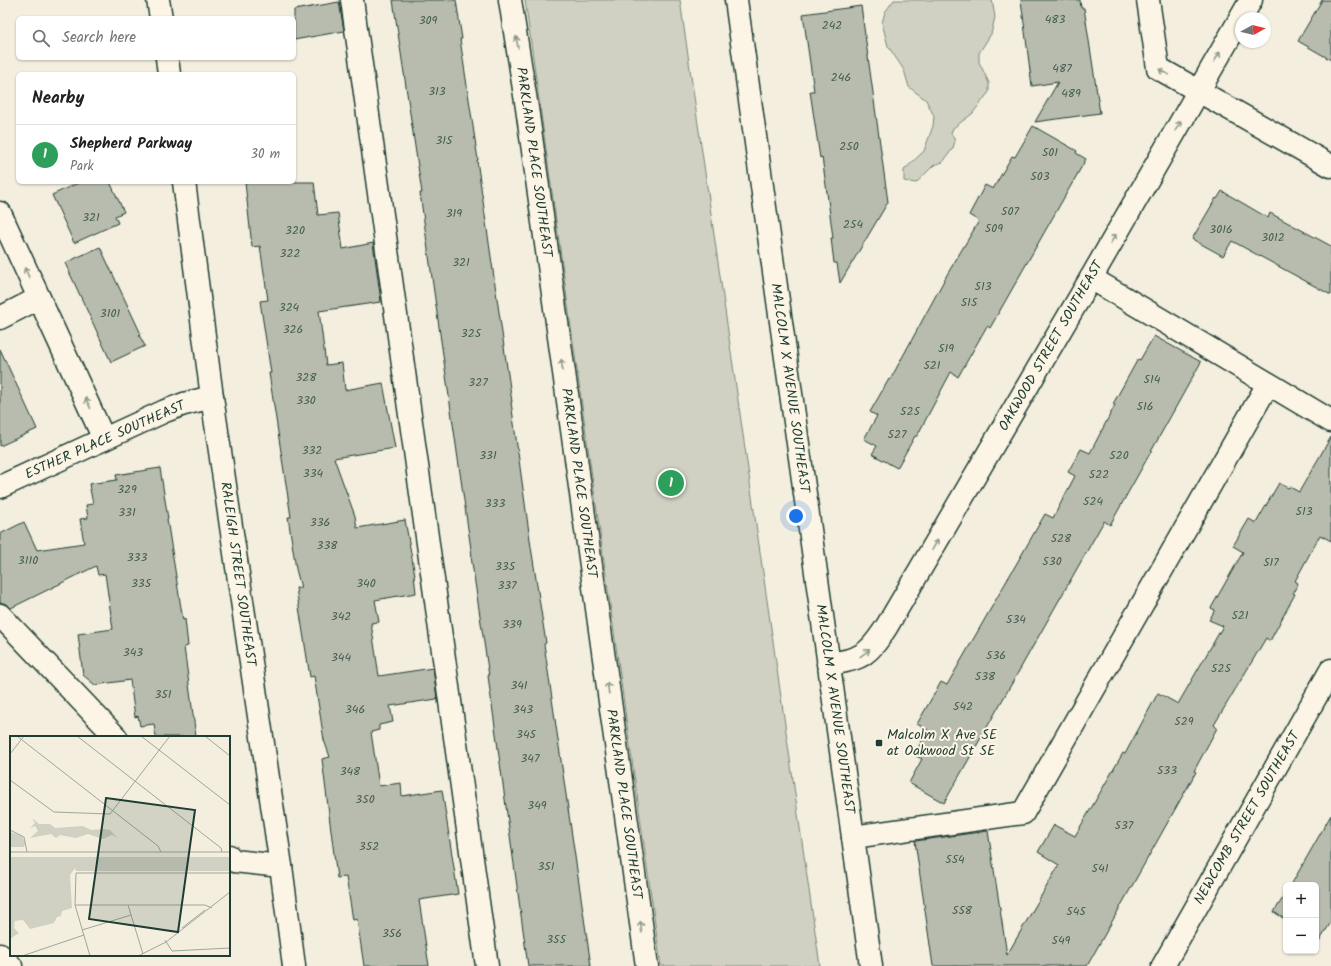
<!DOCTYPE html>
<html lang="en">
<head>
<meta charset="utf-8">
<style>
  :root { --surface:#fff; --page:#f2f2f2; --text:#202124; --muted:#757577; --line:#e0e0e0; --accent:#7c3aed }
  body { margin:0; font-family:Kalam,sans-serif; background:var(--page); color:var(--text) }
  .controls { position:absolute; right:12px; bottom:12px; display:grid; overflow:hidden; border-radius:6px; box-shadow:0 1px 3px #0004 }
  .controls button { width:36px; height:36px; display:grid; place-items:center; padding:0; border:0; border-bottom:1px solid var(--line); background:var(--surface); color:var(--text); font:20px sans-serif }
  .compass { position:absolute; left:1235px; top:12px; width:36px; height:36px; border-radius:50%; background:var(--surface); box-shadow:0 1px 3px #0004; rotate:82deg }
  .you { position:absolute; left:796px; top:516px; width:14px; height:14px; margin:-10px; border:3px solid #fff; border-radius:50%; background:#1a73e8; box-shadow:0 0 0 6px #1a73e833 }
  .badge { display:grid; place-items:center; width:26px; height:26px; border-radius:50%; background:var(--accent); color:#fff; font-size:13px; font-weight:700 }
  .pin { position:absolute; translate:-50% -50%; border:2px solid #fff; box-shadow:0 1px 4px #0006 }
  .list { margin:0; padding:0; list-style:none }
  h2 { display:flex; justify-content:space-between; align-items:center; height:52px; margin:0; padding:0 16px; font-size:17px }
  h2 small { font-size:13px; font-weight:400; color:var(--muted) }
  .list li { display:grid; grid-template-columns:26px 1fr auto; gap:12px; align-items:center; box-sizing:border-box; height:60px; padding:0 16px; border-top:1px solid var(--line) }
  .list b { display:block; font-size:15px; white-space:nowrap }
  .list p { margin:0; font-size:13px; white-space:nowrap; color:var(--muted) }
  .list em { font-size:13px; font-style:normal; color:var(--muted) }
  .icon { flex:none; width:22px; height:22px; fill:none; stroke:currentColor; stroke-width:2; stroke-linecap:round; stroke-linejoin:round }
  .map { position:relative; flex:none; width:1331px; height:966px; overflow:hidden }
  .search { position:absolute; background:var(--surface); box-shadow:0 1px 3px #0004; left:16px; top:16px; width:280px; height:44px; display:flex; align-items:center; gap:10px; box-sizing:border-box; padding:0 14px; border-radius:6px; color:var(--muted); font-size:15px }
  .panel { position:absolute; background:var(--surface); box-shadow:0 1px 3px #0004; left:16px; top:72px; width:280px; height:112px; border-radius:6px }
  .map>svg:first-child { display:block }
</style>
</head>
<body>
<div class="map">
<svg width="1331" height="966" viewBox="0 0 1331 966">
  <rect width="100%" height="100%" fill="#f3eede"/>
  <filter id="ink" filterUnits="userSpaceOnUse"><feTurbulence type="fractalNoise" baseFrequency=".025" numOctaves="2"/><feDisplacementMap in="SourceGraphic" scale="8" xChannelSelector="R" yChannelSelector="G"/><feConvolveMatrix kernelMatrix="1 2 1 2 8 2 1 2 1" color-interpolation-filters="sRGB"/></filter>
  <g filter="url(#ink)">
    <!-- green -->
    <g fill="#d0d1c2" stroke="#78877b">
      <polygon points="525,0 680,0 820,966 661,966"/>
      <polygon points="894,0 992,0 995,17 991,34 979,53 979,62 989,83 989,92 972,114 953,128 951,133 955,141 953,148 943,162 934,165 916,183 904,181 904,170 924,151 933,126 934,116 926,100 909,87 904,70 888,46 882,23 885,12"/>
    </g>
    <!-- building -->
    <g fill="#b8bcae" stroke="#1f3d34">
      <polygon points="393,0 456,0 462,39 460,39 478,160 477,160 512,402 511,402 531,547 546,643 544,644 591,966 528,966 488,676 489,676 471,556 472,556 437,313 420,193 422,193"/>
      <polygon points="1021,0 1080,0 1081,8 1084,8 1100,113 1035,122 1058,82 1032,86"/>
      <polygon points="1322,0 1331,0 1331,60 1298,41"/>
      <polygon points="339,2 344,31 294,40 294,10"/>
      <polygon points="861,6 888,202 840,283 837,263 834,263 831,238 833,238 829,207 822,157 820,158 810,91 814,91 803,14"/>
      <polygon points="1033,126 1077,151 1076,153 1086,159 990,328 987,326 958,377 951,372 917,436 915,436 897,468 872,454 877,446 864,439 877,416 870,412 889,379 890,380 948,273 979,221 969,215 985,185 993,189 1012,156 1015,157"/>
      <polygon points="80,182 110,182 124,212 115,216 118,223 74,243 52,195"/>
      <polygon points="245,182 314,182 318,215 338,213 343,249 373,243 381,302 319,311 326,365 342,363 345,390 383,383 395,448 334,458 355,516 357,528 405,520 415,575 414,575 416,593 375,600 379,622 371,623 379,676 433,668 437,699 390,706 393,722 379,725 379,730 371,732 379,786 401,783 402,796 442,790 458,894 419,900 429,966 364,966 357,919 353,920 346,877 337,878 322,759 330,757 324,740 314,676 310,677 296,588 301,588 296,569 288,517 291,517 272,393 269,373 271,373 260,301 268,300 260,246 252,247"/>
      <polygon points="1222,191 1268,218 1270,213 1331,246 1331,295 1232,241 1223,256 1192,239 1216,198 1217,199"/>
      <polygon points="100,247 141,334 139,335 145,346 111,362 65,263"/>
      <polygon points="1154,336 1201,362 1110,525 1104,521 944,803 909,783 922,759 914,755 928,730 917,724 941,682 947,685 1045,514 1053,518 1075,476 1068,472 1081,449 1090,453 1115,405 1113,404 1138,359 1140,360"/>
      <polygon points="0,349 37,429 0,446"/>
      <polygon points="1331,437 1331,541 1320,535 1295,581 1298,583 1293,593 1295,594 1270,641 1266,638 1214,725 1217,728 1194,771 1196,772 1087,966 933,966 915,841 988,831 1007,955 1059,865 1038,852 1054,825 1075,836 1123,753 1125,754 1158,693 1178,704 1223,626 1209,620 1215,610 1211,608 1243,552 1233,546 1249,519 1256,523 1279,483 1288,488 1290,487 1299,492"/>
      <polygon points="160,468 168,519 167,519 174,564 183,620 185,619 188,646 184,647 196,737 156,737 154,724 140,726 138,716 135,717 130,680 95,685 83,675 78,634 113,629 105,574 98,575 96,566 11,608 4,603 0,603 0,534 24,522 37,550 84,543 80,519 88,518 86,505 93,504 89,484 117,480 116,475"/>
      <polygon points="1331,815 1331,922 1319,942 1316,940 1316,885 1291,885"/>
      <polygon points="1286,893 1286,920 1274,912"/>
    </g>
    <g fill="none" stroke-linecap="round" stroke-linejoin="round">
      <defs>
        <g id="minor">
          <polyline points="158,0 161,18"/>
          <polyline points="352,0 487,966"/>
          <polyline points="510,0 527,108 647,966"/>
          <polyline points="1148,0 1158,68 1331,166"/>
          <polyline points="167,58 169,74"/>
          <polyline points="184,182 212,397 281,866 294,966"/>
          <polyline points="0,213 104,439"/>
          <polyline points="1091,278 1331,421"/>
          <polyline points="0,318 39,298"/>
          <polyline points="0,487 165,411 184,404 212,397"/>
          <polyline points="0,615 116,737"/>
          <path d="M828,664C862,660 869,654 887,626L1091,278L1251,0"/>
          <polyline points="853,837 1023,813 1268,384"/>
          <polyline points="229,856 234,861 281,866"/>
          <polyline points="1163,966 1331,670"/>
        </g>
        <g id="major">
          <polyline points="736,0 871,966"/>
          <polyline points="0,955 11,966"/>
        </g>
      </defs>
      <!-- minor casing -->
      <use href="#minor" stroke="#1f3d34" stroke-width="25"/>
      <!-- major casing -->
      <use href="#major" stroke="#1f3d34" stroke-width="25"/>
      <!-- minor -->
      <use href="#minor" stroke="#fcf5e5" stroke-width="22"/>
      <!-- major -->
      <use href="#major" stroke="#fcf5e5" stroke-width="22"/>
    </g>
    <!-- one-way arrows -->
    <defs><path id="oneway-shaft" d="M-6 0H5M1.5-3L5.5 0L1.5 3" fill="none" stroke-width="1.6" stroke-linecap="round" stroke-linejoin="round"/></defs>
    <g stroke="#8e998c">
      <use href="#oneway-shaft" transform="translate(517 42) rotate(-99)"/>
      <use href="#oneway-shaft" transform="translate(1217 57) rotate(-60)"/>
      <use href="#oneway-shaft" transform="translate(1164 72) rotate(-150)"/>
      <use href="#oneway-shaft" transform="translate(1178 126) rotate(-60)"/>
      <use href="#oneway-shaft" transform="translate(1113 239) rotate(-60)"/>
      <use href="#oneway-shaft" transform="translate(27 273) rotate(-115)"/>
      <use href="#oneway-shaft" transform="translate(562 365) rotate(-98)"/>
      <use href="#oneway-shaft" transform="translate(88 403) rotate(-115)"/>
      <use href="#oneway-shaft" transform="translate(935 545) rotate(-60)"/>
      <use href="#oneway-shaft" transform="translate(865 653) rotate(-36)"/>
      <use href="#oneway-shaft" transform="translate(608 688) rotate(-98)"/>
      <use href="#oneway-shaft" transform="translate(641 927) rotate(-98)"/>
    </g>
  </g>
  <!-- markers -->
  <rect fill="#1f3d34" stroke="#fcf5e5" stroke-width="1.5" x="875" y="739" width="8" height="8" rx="2"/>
  <g text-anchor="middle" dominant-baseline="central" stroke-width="4" stroke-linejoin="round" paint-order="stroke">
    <!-- number labels -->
    <g font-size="12" fill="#455d52">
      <text x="1055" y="19">483</text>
      <text x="428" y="20">309</text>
      <text x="832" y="25">242</text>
      <text x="1062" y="68">487</text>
      <text x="841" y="77">246</text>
      <text x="437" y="91">313</text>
      <text x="1071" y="93">489</text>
      <text x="444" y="140">315</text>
      <text x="849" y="146">250</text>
      <text x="1050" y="152">501</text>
      <text x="1040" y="176">503</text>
      <text x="1010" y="211">507</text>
      <text x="454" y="213">319</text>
      <text x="91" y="217">321</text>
      <text x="853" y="224">254</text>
      <text x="994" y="228">509</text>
      <text x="1221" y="229">3016</text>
      <text x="295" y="230">320</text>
      <text x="1273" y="237">3012</text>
      <text x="290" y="253">322</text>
      <text x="461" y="262">321</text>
      <text x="983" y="286">513</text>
      <text x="969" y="302">515</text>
      <text x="289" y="307">324</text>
      <text x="110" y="313">3101</text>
      <text x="293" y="329">326</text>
      <text x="471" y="333">325</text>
      <text x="946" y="348">519</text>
      <text x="932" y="365">521</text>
      <text x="306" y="377">328</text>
      <text x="1152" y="379">514</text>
      <text x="478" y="382">327</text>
      <text x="306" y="400">330</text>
      <text x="1145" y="406">516</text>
      <text x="910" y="411">525</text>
      <text x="897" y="434">527</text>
      <text x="312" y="450">332</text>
      <text x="488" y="455">331</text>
      <text x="1119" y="455">520</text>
      <text x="313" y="473">334</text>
      <text x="1099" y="474">522</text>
      <text x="127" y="489">329</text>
      <text x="1093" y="501">524</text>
      <text x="495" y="503">333</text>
      <text x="1304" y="511">513</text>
      <text x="127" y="512">331</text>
      <text x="320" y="522">336</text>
      <text x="1061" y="538">528</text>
      <text x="327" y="545">338</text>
      <text x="137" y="557">333</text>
      <text x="28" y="560">3110</text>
      <text x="1052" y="561">530</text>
      <text x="1271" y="562">517</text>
      <text x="505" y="566">335</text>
      <text x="141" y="583">335</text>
      <text x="366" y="583">340</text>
      <text x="507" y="585">337</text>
      <text x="1240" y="615">521</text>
      <text x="341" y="616">342</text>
      <text x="1016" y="619">534</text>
      <text x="512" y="624">339</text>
      <text x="133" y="652">343</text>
      <text x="996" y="655">536</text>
      <text x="341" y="657">344</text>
      <text x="1221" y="668">525</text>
      <text x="985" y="676">538</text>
      <text x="519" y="685">341</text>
      <text x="163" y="694">351</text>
      <text x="963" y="706">542</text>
      <text x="355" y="709">346</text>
      <text x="523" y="709">343</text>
      <text x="1184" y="721">529</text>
      <text x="526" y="734">345</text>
      <text x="530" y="758">347</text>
      <text x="1167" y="770">533</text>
      <text x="350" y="771">348</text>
      <text x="365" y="799">350</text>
      <text x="537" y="805">349</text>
      <text x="1124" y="825">537</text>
      <text x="369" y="846">352</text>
      <text x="955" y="859">554</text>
      <text x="546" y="866">351</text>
      <text x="1100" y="868">541</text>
      <text x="962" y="910">558</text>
      <text x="1076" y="911">545</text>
      <text x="392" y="933">356</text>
      <text x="556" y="939">355</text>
      <text x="1061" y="940">549</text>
    </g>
    <!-- street labels -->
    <g font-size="14" fill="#1f3d34" stroke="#fcf5e5">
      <text transform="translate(534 162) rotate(82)">PARKLAND PLACE SOUTHEAST</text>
      <text transform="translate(1051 346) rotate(-60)">OAKWOOD STREET SOUTHEAST</text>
      <text transform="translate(790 388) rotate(82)">MALCOLM X AVENUE SOUTHEAST</text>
      <text transform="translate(105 440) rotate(-24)">ESTHER PLACE SOUTHEAST</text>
      <text transform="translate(579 483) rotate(82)">PARKLAND PLACE SOUTHEAST</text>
      <text transform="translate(238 574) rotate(82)">RALEIGH STREET SOUTHEAST</text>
      <text transform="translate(835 709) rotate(82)">MALCOLM X AVENUE SOUTHEAST</text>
      <text transform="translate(624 804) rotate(82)">PARKLAND PLACE SOUTHEAST</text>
      <text transform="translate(1247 818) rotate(-60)">NEWCOMB STREET SOUTHEAST</text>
    </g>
    <!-- poi labels -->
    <g font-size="14" fill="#1f3d34" stroke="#fcf5e5" text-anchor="start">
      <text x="887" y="735">Malcolm X Ave SE<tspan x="887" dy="16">at Oakwood St SE</tspan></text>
    </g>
  </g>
  <!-- overview -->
  <g transform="translate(10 736)">
    <rect width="220" height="220" fill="#f3eede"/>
    <path d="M22,82L29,88H40L45,92L73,90L81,94L94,93L100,94L108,102L102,99L93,103L78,98L66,102L50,99L46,102L41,98L20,102L28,95L25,90L20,92L25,87ZM0,96L12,100L16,108L13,111H0ZM0,121H220V135H66L65,132L60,139L62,172L52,175L51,180L47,181L44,187L20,193L13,184L5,185L4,192L9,197L0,203Z" fill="#d0d1c2"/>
    <path fill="none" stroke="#9ea79a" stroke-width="1" d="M7,0L148,110L151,116M67,0L211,112L212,116M131,0L220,69M195,0L220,20M0,18L14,0M0,44L44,76L100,78L160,0M0,94L14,101L17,116M0,116H220M65,169H195L202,172M118,169L133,218M172,192L195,174M72,194L121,179M155,204L162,215L220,212M12,220L74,199M80,220L65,169L66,137H220M128,220L156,206L220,156"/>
    <path fill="#1f3d34" fill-opacity="0.15" stroke="#1f3d34" stroke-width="2" d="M96,62L185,74L168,196L79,183Z"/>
    <rect width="220" height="220" fill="none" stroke="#1f3d34" stroke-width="2"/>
  </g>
</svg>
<div class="controls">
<button>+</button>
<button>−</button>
</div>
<svg class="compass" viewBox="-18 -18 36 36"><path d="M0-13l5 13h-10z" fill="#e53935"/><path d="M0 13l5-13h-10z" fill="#757577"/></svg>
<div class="you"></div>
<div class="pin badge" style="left:671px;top:483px;background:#2e9e5b">1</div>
<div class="search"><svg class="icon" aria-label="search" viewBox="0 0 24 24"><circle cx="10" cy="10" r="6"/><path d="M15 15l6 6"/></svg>Search here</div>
<section class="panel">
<h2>Nearby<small></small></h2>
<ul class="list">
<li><span class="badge" style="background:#2e9e5b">1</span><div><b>Shepherd Parkway</b><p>Park</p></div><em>30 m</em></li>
</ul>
</section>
</div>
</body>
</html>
